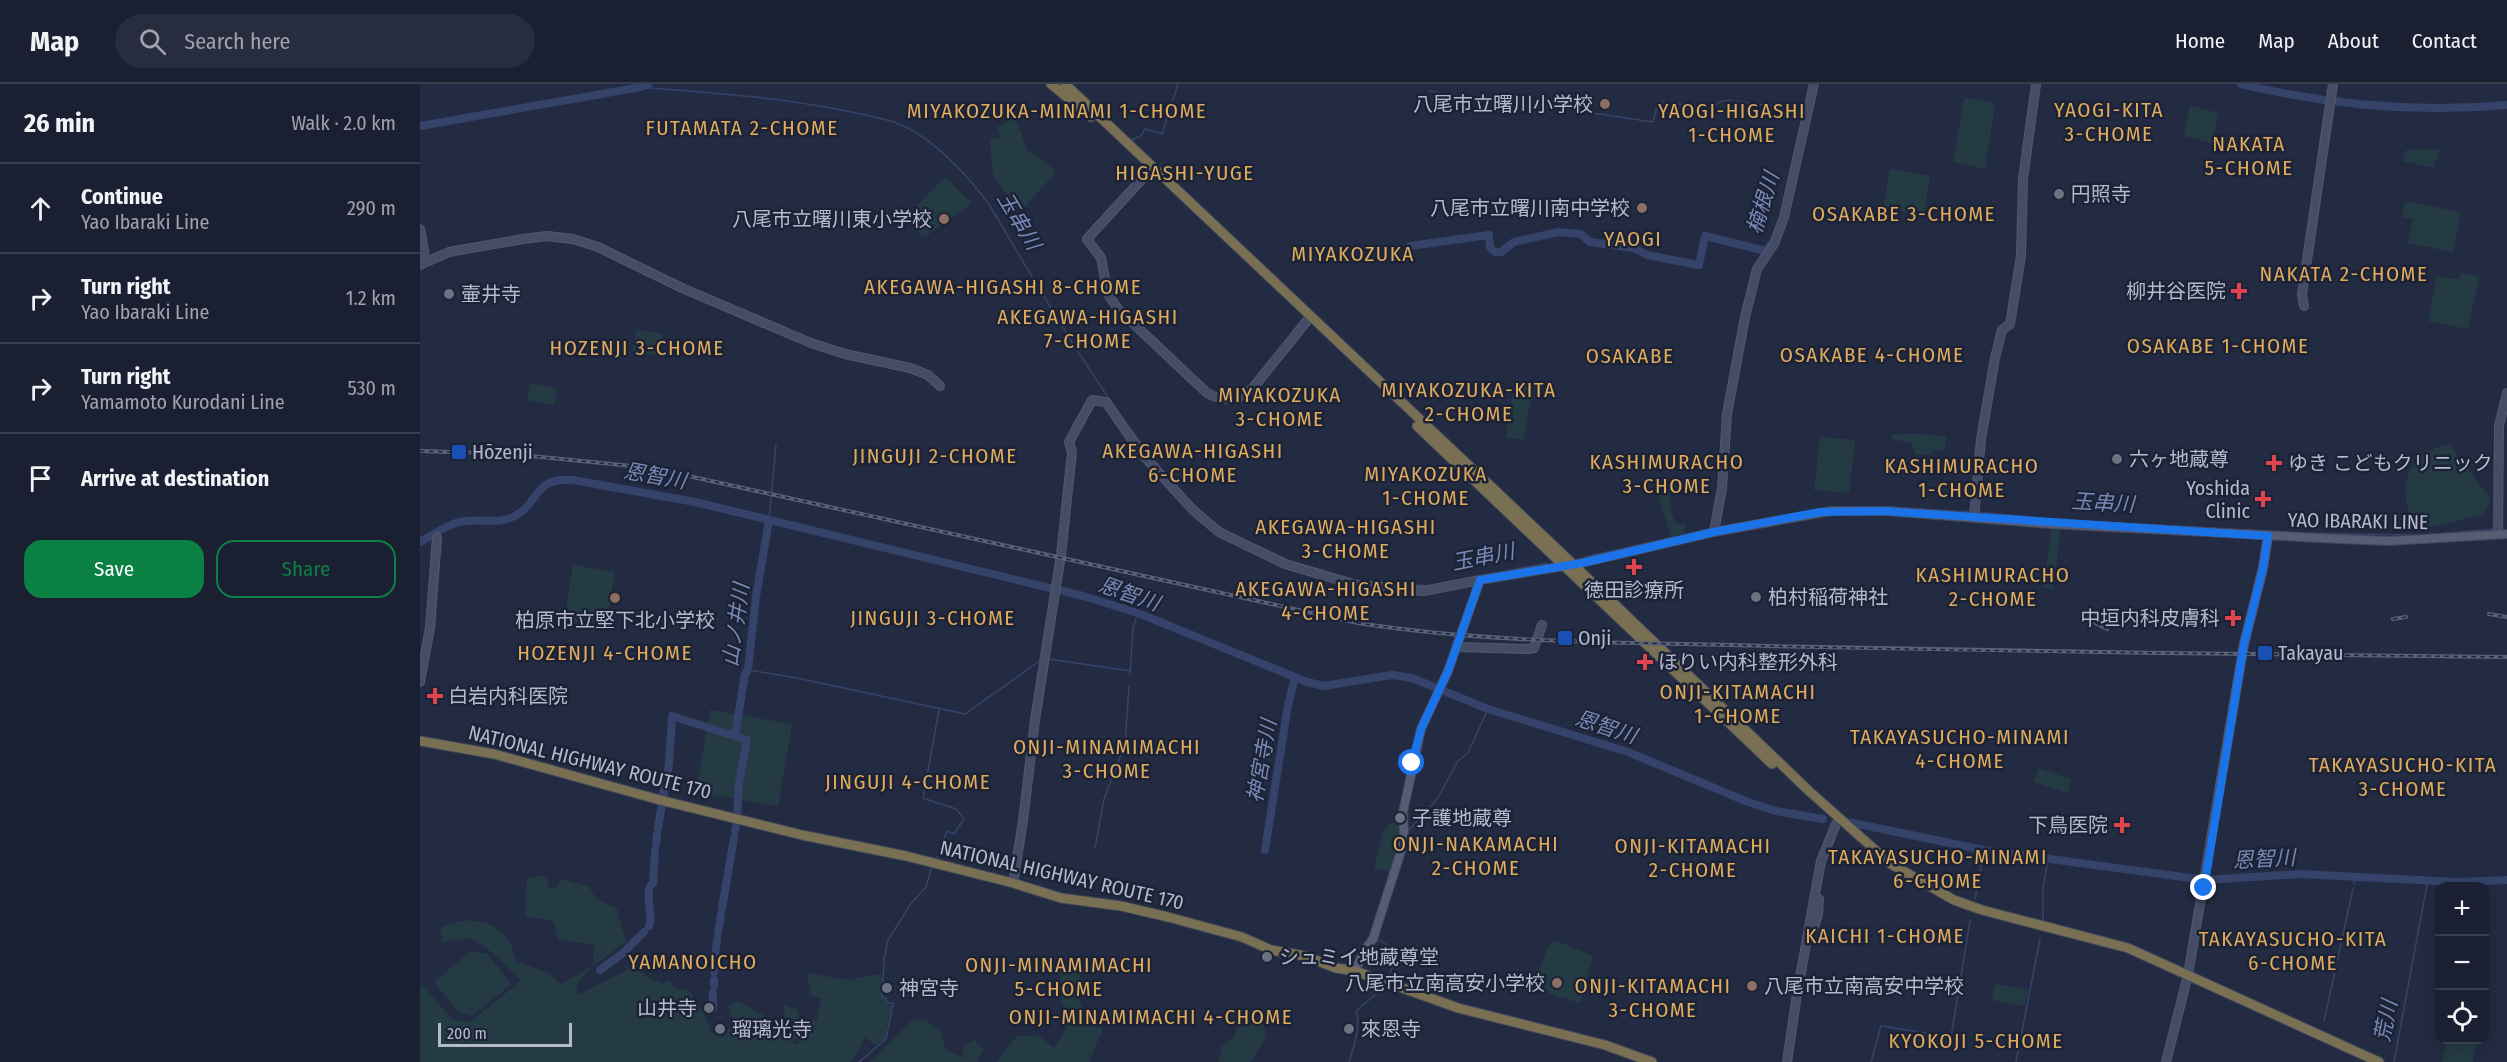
<!DOCTYPE html>
<html lang="en">
<head>
<meta charset="utf-8">
<style>
  :root { --surface:#1a2032; --page:#272d3e; --text:#f1f3f6; --muted:#9fa3ac; --line:#383e4d; --accent:#0b8043 }
  body { margin:0; font-family:"Fira Sans Condensed","Noto Sans JP",sans-serif; background:var(--page); color:var(--text) }
  .controls { position:absolute; right:18px; bottom:18px; display:grid; overflow:hidden; border-radius:12px; box-shadow:0 3px 15px #0003 }
  .controls button { width:54px; height:54px; display:grid; place-items:center; padding:0; border:0; border-bottom:2px solid var(--line); background:var(--surface); color:var(--text); font:30px sans-serif }
  .scale { position:absolute; left:18px; bottom:15px; width:134px; box-sizing:border-box; padding-left:6px; border:3px solid #b4b9cc; border-top:0; font-size:16px; line-height:21px; white-space:nowrap; color:#b4b9cc; -webkit-text-stroke:4px #1c2337; paint-order:stroke }
  .stop { position:absolute; width:18px; height:18px; margin:-14px; border:4px solid #1a73e8; border-radius:50%; background:#fff }
  .stop.end { background:#1a73e8; border-color:#fff; box-shadow:0 2px 6px #0008 }
  .list { margin:0; padding:0; list-style:none }
  h2 { display:flex; justify-content:space-between; align-items:center; height:78px; margin:0; padding:0 24px; font-size:26px }
  h2 small { font-size:20px; font-weight:400; color:var(--muted) }
  .list li { display:grid; grid-template-columns:39px 1fr auto; gap:18px; align-items:center; box-sizing:border-box; height:90px; padding:0 24px; border-top:2px solid var(--line) }
  .list b { display:block; font-size:22px; white-space:nowrap }
  .list p { margin:0; font-size:20px; white-space:nowrap; color:var(--muted) }
  .list em { font-size:20px; font-style:normal; color:var(--muted) }
  .actions { display:flex; gap:12px; padding:18px 24px }
  .actions a { flex:1; padding:14px 0; border:2px solid var(--accent); border-radius:18px; text-align:center; font-size:21px; color:var(--accent) }
  .actions .main { background:var(--accent); color:#fff }
  .icon { flex:none; width:33px; height:33px; fill:none; stroke:currentColor; stroke-width:2; stroke-linecap:round; stroke-linejoin:round }
  .map { position:relative; flex:none; width:2087px; height:978px; overflow:hidden }
  header { display:flex; align-items:center; gap:36px; box-sizing:border-box; height:84px; padding:0 30px; background:var(--surface); border-bottom:2px solid var(--line) }
  header strong { font-size:28px }
  nav { display:flex; gap:33px; margin-inline-start:auto; font-size:21px }
  .search { width:420px; height:54px; background:var(--page); display:flex; align-items:center; gap:15px; box-sizing:border-box; padding:0 21px; border-radius:33px; color:var(--muted); font-size:22px }
  main { display:flex }
  aside { flex:1; background:var(--surface) }
  .map>svg:first-child { display:block }
</style>
</head>
<body>
<header>
<strong>Map</strong>
<div class="search"><svg class="icon" aria-label="search" viewBox="0 0 24 24"><circle cx="10" cy="10" r="6"/><path d="M15 15l6 6"/></svg>Search here</div>
<nav><a>Home</a><a>Map</a><a>About</a><a>Contact</a></nav>
</header>
<main>
<aside>
<h2>26 min<small>Walk · 2.0 km</small></h2>
<ul class="list">
<li><svg class="icon" aria-label="ahead" viewBox="0 0 24 24"><path d="M12 20V5M6 11l6-6 6 6"/></svg><div><b>Continue</b><p>Yao Ibaraki Line</p></div><em>290 m</em></li>
<li><svg class="icon" aria-label="right" viewBox="0 0 24 24"><path d="M7 20v-9h11M14 6l5 5-5 5"/></svg><div><b>Turn right</b><p>Yao Ibaraki Line</p></div><em>1.2 km</em></li>
<li><svg class="icon" aria-label="right" viewBox="0 0 24 24"><path d="M7 20v-9h11M14 6l5 5-5 5"/></svg><div><b>Turn right</b><p>Yamamoto Kurodani Line</p></div><em>530 m</em></li>
<li><svg class="icon" aria-label="arrive" viewBox="0 0 24 24"><path d="M6 21V4h12l-3 4 3 4H6"/></svg><div><b>Arrive at destination</b></div></li>
</ul>
<div class="actions"><a class="main">Save</a><a>Share</a></div>
</aside>
<div class="map">
<svg width="2087" height="978" viewBox="0 0 2087 978">
  <rect width="100%" height="100%" fill="#232b43"/>
  <!-- green -->
  <g fill="#253b43">
    <polygon points="1546,14 1575,19 1575,22 1565,85 1533,78 1544,15"/>
    <polygon points="1772,22 1798,29 1792,59 1764,52 1769,24"/>
    <polygon points="595,33 609,70 612,68 635,86 635,89 601,127 597,126 573,91 570,55 580,53 577,43"/>
    <polygon points="2019,65 2014,84 1983,77 1986,66"/>
    <polygon points="1470,85 1510,92 1504,131 1463,124"/>
    <polygon points="525,93 552,119 506,152 503,152 484,135"/>
    <polygon points="1985,117 2041,128 2033,168 1988,159 1993,135 1982,133"/>
    <polygon points="2041,189 2059,193 2048,245 2008,237 2017,192 2039,196"/>
    <polygon points="216,246 243,250 239,272 212,267"/>
    <polygon points="1097,298 1110,300 1113,303 1103,356 1086,353 1094,301"/>
    <polygon points="110,299 137,304 134,321 107,316"/>
    <polygon points="1472,350 1504,350 1526,353 1525,367 1513,366 1512,371 1495,370 1492,359 1471,355"/>
    <polygon points="1400,353 1435,356 1429,409 1394,406"/>
    <path d="M2029,360L2070,414L2068,423L2062,431L1997,446C1981,420 1979,381 2011,366C2016,363 2023,362 2029,360Z"/>
    <polygon points="1250,409 1250,421 1255,439 1266,440 1264,449 1251,453 1238,411"/>
    <polygon points="1632,444 1641,444 1633,506 1623,503"/>
    <polygon points="153,481 195,488 185,546 144,539"/>
    <polygon points="290,626 372,640 358,722 276,708"/>
    <polygon points="1618,684 1651,695 1648,709 1614,698"/>
    <path d="M980,730C982,751 976,768 970,787L959,785L954,786L963,748Z"/>
    <path d="M123,792L127,794L129,804L135,805L143,795L169,803L176,815L197,825L206,858C191,869 156,890 156,908L160,910L216,881L227,893L242,900L249,896L254,903L271,908C277,924 288,930 290,947L303,953L314,938L309,922L317,917L343,931L347,937L380,944L379,953L370,959L378,960L381,952V943L365,936L364,921L379,926L378,929L381,936L397,937L401,915L391,912L387,889L435,897V894L463,890L461,913L464,914L468,921L471,922L465,955L456,961L444,953L440,964L431,978H0V899L33,936L50,938L101,897L73,869L51,854L23,858L20,845C40,831 74,834 88,856C92,862 94,871 97,878L129,889L141,900L173,882L174,861L139,856L133,837L105,832L107,794Z"/>
    <polygon points="1137,857 1173,872 1160,919 1127,909 1118,887 1129,861"/>
    <polygon points="51,867 68,870 91,900 52,932 38,928 14,898"/>
    <path d="M648,882L660,890C659,923 656,918 681,939L682,946L669,978H577L597,952L618,951L634,964L652,934C636,917 641,908 640,886Z"/>
    <polygon points="1575,900 1608,906 1605,922 1572,916"/>
    <polygon points="820,933 844,938 846,953 830,978 799,978 802,962 814,954"/>
    <polygon points="493,935 505,936 521,947 526,966 544,974 543,964 554,956 564,965 557,976 559,978 450,978"/>
    <polygon points="2027,956 2057,956 2053,978 2022,978"/>
  </g>
  <g fill="none" stroke-linecap="round" stroke-linejoin="round">
    <!-- stream -->
    <g stroke="#35436b" stroke-width="1.5">
      <path d="M221,3C291,9 362,13 431,28C448,32 467,34 484,42C517,58 549,93 570,122C626,216 680,311 750,396"/>
      <polyline points="1009,7 1089,19"/>
      <polyline points="1315,17 1330,19"/>
      <polyline points="1243,18 1292,24 1299,18 1311,16"/>
      <polyline points="1094,19 1150,25"/>
      <polyline points="1333,20 1347,21"/>
      <polyline points="1351,21 1360,21 1385,29"/>
      <polyline points="1153,26 1233,38 1238,18"/>
      <polyline points="712,56 722,51 725,45 742,50 758,0"/>
      <polyline points="1413,423 1469,423 1552,428"/>
      <polyline points="1556,428 1643,436 1844,447"/>
      <polyline points="349,436 356,361"/>
      <polyline points="1306,442 1405,424"/>
      <polyline points="806,447 870,477 939,497 1010,502 1127,479"/>
      <polyline points="1879,449 1991,451"/>
      <polyline points="2005,451 2075,445"/>
      <polyline points="1165,473 1290,445"/>
      <polyline points="628,575 711,587"/>
      <polyline points="328,586 377,594 545,630 621,576"/>
      <polyline points="710,590 713,543 718,529"/>
      <polyline points="987,748 1018,714 1037,678 1048,669 1068,625"/>
      <polyline points="675,764 684,715 705,661 709,602"/>
      <polyline points="517,775 527,747 534,750 544,735 536,725 503,714 519,626"/>
      <polyline points="1934,799 1935,794"/>
      <polyline points="1555,815 1564,766"/>
      <polyline points="1623,836 1623,804 1628,775"/>
      <polyline points="958,855 974,866 975,876 968,894"/>
      <polyline points="1904,937 1933,805"/>
      <polyline points="439,978 466,955 473,919 467,919 466,914 462,913 464,876 468,856 492,818 506,803 512,781"/>
      <path d="M929,978C933,966 941,939 936,927L963,904"/>
      <polyline points="1451,978 1461,942 1531,953 1550,837"/>
      <polyline points="1596,978 1620,855"/>
      <polyline points="1974,978 2008,795"/>
    </g>
    <!-- river -->
    <g stroke="#35436b" stroke-width="8">
      <path d="M1821,0C1908,21 1998,29 2087,21"/>
      <polyline points="0,42 221,3 228,0"/>
      <polyline points="990,162 1069,151 1070,164 1075,168 1081,168 1094,158 1138,148 1161,150 1170,158 1214,164 1227,171 1279,181 1285,152 1346,167 1351,160"/>
      <path d="M0,458C14,450 30,438 46,437C62,435 78,440 93,433C121,419 112,393 153,396L275,418L663,512L718,529L887,598L904,602L972,591L992,594L1068,625L1208,668L1328,718L1356,727L1403,735"/>
      <polyline points="315,651 325,590 328,586 336,513 349,436"/>
      <polyline points="243,713 249,680 252,632 327,656 319,699 317,731"/>
      <polyline points="1428,738 1564,766 1785,796 1880,790 2037,798 2087,796"/>
      <polyline points="238,744 242,720"/>
      <polyline points="315,747 317,737"/>
      <polyline points="236,760 237,751"/>
      <polyline points="845,766 868,621 875,593"/>
      <polyline points="233,799 235,767"/>
      <polyline points="302,824 314,754"/>
      <path d="M229,842C234,832 225,816 230,802"/>
      <polyline points="298,849 301,830"/>
      <polyline points="295,874 297,856"/>
      <polyline points="180,886 202,870 224,848"/>
      <polyline points="294,888 295,881"/>
      <polyline points="294,901 294,896"/>
      <polyline points="293,925 293,908"/>
    </g>
    <defs>
      <g id="secondary">
        <path d="M733,83L667,155L681,174L688,210L698,225L787,309C803,318 817,317 832,305L890,233"/>
        <polyline points="0,145 6,178"/>
        <polyline points="0,181 29,168 103,155 127,152 153,155 178,163 262,204 391,259 425,270 490,284 508,291 520,302"/>
        <polyline points="1884,222 1882,210 1913,0"/>
        <polyline points="1554,433 1561,355 1575,274 1582,246 1590,240 1601,172 1603,95 1616,0"/>
        <polyline points="1294,448 1302,404 1307,330 1325,233 1337,185 1354,160 1364,133 1394,0"/>
        <polyline points="2078,450 2079,342 2087,309"/>
        <polyline points="1037,563 1109,565 1114,564 1122,541"/>
        <polyline points="0,598 10,544 17,453"/>
        <polyline points="593,799 603,737 615,636 641,471 652,368 649,358 672,316 686,318 721,369 773,426 799,448 865,480 936,501 1004,507 1060,496"/>
        <polyline points="1394,844 1398,830 1399,815"/>
        <polyline points="1367,978 1377,910 1401,777 1416,740"/>
        <polyline points="1746,978 1768,891 1824,560 1843,484 1848,452"/>
      </g>
      <polyline id="primary" points="935,887 944,867 953,855 982,764 984,747 983,728 1001,645 1028,587 1060,496 1162,479 1294,448 1411,427 1467,427 1630,440 1919,455 1969,457 2087,450"/>
      <g id="highway">
        <polyline points="631,0 671,33"/>
        <polyline points="645,0 1133,461 1389,707 1471,780 1534,816 1562,826 1708,864 1959,978"/>
        <polyline points="997,342 1352,680"/>
        <polyline points="0,657 74,670 240,716 382,751 486,772 593,799 641,814 701,822 748,833 822,853 851,866 885,872 916,884 935,887 1038,924 1185,961 1232,978"/>
      </g>
    </defs>
    <!-- secondary casing -->
    <use href="#secondary" stroke="#52596c" stroke-width="10"/>
    <!-- primary casing -->
    <use href="#primary" stroke="#41475b" stroke-width="10"/>
    <!-- highway casing -->
    <use href="#highway" stroke="#3f4659" stroke-width="11"/>
    <!-- secondary -->
    <use href="#secondary" stroke="#454c65" stroke-width="8"/>
    <!-- primary -->
    <use href="#primary" stroke="#555d72" stroke-width="8"/>
    <!-- highway -->
    <use href="#highway" stroke="#797054" stroke-width="9"/>
    <defs>
      <g id="rail">
        <path d="M0,367L91,370L232,384L938,539C1073,560 1211,558 1347,562C1594,568 1840,570 2087,573"/>
        <polyline points="2069,530 2087,533"/>
        <polyline points="1668,535 1687,545"/>
        <polyline points="1973,535 1986,533"/>
      </g>
    </defs>
    <!-- rail casing -->
    <use href="#rail" stroke="#596179" stroke-width="4"/>
    <!-- rail -->
    <use href="#rail" stroke="#1c2337" stroke-width="1.5" stroke-dasharray="4.5" stroke-linecap="butt"/>
  </g>
  <g fill="none" stroke-linecap="round" stroke-linejoin="round">
    <!-- route -->
    <polyline stroke="#1a73e8" stroke-width="8" points="992,679 1001,645 1028,587 1060,496 1162,479 1294,448 1400,428 1462,427 1848,452 1843,484 1824,560 1784,804"/>
  </g>
  <!-- markers -->
  <g fill="#8d6e63" stroke="#1c2337" stroke-width="2">
    <circle cx="1185" cy="20" r="6"/>
    <circle cx="1222" cy="124" r="6"/>
    <circle cx="524" cy="135" r="6"/>
    <circle cx="195" cy="514" r="6"/>
    <circle cx="1137" cy="899" r="6"/>
    <circle cx="1332" cy="902" r="6"/>
  </g>
  <g fill="#6b7280" stroke="#1c2337" stroke-width="2">
    <circle cx="1639" cy="110" r="6"/>
    <circle cx="29" cy="210" r="6"/>
    <circle cx="1697" cy="375" r="6"/>
    <circle cx="1336" cy="513" r="6"/>
    <circle cx="980" cy="734" r="6"/>
    <circle cx="847" cy="873" r="6"/>
    <circle cx="467" cy="904" r="6"/>
    <circle cx="289" cy="924" r="6"/>
    <circle cx="300" cy="945" r="6"/>
    <circle cx="929" cy="945" r="6"/>
  </g>
  <g fill="#e0444e" stroke="#1c2337" stroke-width="2">
    <path d="M1816 198h6v6h6v6h-6v6h-6v-6h-6v-6h6z"/>
    <path d="M1851 370h6v6h6v6h-6v6h-6v-6h-6v-6h6z"/>
    <path d="M1840 406h6v6h6v6h-6v6h-6v-6h-6v-6h6z"/>
    <path d="M1211 474h6v6h6v6h-6v6h-6v-6h-6v-6h6z"/>
    <path d="M1810 525h6v6h6v6h-6v6h-6v-6h-6v-6h6z"/>
    <path d="M1222 569h6v6h6v6h-6v6h-6v-6h-6v-6h6z"/>
    <path d="M12 603h6v6h6v6h-6v6h-6v-6h-6v-6h6z"/>
    <path d="M1699 732h6v6h6v6h-6v6h-6v-6h-6v-6h6z"/>
  </g>
  <g fill="#1a4fb4" stroke="#1c2337" stroke-width="2">
    <rect x="31" y="360" width="16" height="16" rx="3"/>
    <rect x="1137" y="546" width="16" height="16" rx="3"/>
    <rect x="1837" y="561" width="16" height="16" rx="3"/>
  </g>
  <g text-anchor="middle" dominant-baseline="central" stroke-width="5" stroke-linejoin="round" paint-order="stroke">
    <!-- poi labels -->
    <g font-size="20" fill="#b4b9cc" stroke="#1c2337" text-anchor="start">
      <text x="1173" y="20" text-anchor="end">八尾市立曙川小学校</text>
      <text x="1651" y="110">円照寺</text>
      <text x="1210" y="124" text-anchor="end">八尾市立曙川南中学校</text>
      <text x="512" y="135" text-anchor="end">八尾市立曙川東小学校</text>
      <text x="1806" y="207" text-anchor="end">柳井谷医院</text>
      <text x="41" y="210">壷井寺</text>
      <text x="52" y="368">Hōzenji</text>
      <text x="1709" y="375">六ヶ地蔵尊</text>
      <text x="1868" y="379">ゆき こどもクリニック</text>
      <text x="1830" y="404" text-anchor="end">Yoshida<tspan x="1830" dy="23">Clinic</tspan></text>
      <text x="1214" y="506" text-anchor="middle">徳田診療所</text>
      <text x="1348" y="513">柏村稲荷神社</text>
      <text x="1800" y="534" text-anchor="end">中垣内科皮膚科</text>
      <text x="195" y="536" text-anchor="middle">柏原市立堅下北小学校</text>
      <text x="1158" y="554">Onji</text>
      <text x="1858" y="569">Takayau</text>
      <text x="1238" y="578">ほりい内科整形外科</text>
      <text x="28" y="612">白岩内科医院</text>
      <text x="992" y="734">子護地蔵尊</text>
      <text x="1688" y="741" text-anchor="end">下鳥医院</text>
      <text x="859" y="873">シュミイ地蔵尊堂</text>
      <text x="1125" y="899" text-anchor="end">八尾市立南高安小学校</text>
      <text x="1344" y="902">八尾市立南高安中学校</text>
      <text x="479" y="904">神宮寺</text>
      <text x="277" y="924" text-anchor="end">山井寺</text>
      <text x="312" y="945">瑠璃光寺</text>
      <text x="941" y="945">來恩寺</text>
    </g>
    <!-- street labels -->
    <g font-size="20" fill="#b4b9cc" stroke="#1c2337">
      <text transform="translate(1938 437) rotate(1)">YAO IBARAKI LINE</text>
      <text transform="translate(170 678) rotate(14)">NATIONAL HIGHWAY ROUTE 170</text>
      <text transform="translate(642 791) rotate(13)">NATIONAL HIGHWAY ROUTE 170</text>
    </g>
    <!-- neighbourhood labels -->
    <g font-size="21" letter-spacing="1.5" fill="#e0ab5b" stroke="#1c2337">
      <text x="1689" y="26">YAOGI-KITA<tspan x="1689" dy="24">3-CHOME</tspan></text>
      <text x="637" y="27">MIYAKOZUKA-MINAMI 1-CHOME</text>
      <text x="1312" y="27">YAOGI-HIGASHI<tspan x="1312" dy="24">1-CHOME</tspan></text>
      <text x="322" y="44">FUTAMATA 2-CHOME</text>
      <text x="1829" y="60">NAKATA<tspan x="1829" dy="24">5-CHOME</tspan></text>
      <text x="765" y="89">HIGASHI-YUGE</text>
      <text x="1484" y="130">OSAKABE 3-CHOME</text>
      <text x="1213" y="155">YAOGI</text>
      <text x="933" y="170">MIYAKOZUKA</text>
      <text x="1924" y="190">NAKATA 2-CHOME</text>
      <text x="583" y="203">AKEGAWA-HIGASHI 8-CHOME</text>
      <text x="668" y="233">AKEGAWA-HIGASHI<tspan x="668" dy="24">7-CHOME</tspan></text>
      <text x="1798" y="262">OSAKABE 1-CHOME</text>
      <text x="217" y="264">HOZENJI 3-CHOME</text>
      <text x="1452" y="271">OSAKABE 4-CHOME</text>
      <text x="1210" y="272">OSAKABE</text>
      <text x="1049" y="306">MIYAKOZUKA-KITA<tspan x="1049" dy="24">2-CHOME</tspan></text>
      <text x="860" y="311">MIYAKOZUKA<tspan x="860" dy="24">3-CHOME</tspan></text>
      <text x="773" y="367">AKEGAWA-HIGASHI<tspan x="773" dy="24">6-CHOME</tspan></text>
      <text x="515" y="372">JINGUJI 2-CHOME</text>
      <text x="1247" y="378">KASHIMURACHO<tspan x="1247" dy="24">3-CHOME</tspan></text>
      <text x="1542" y="382">KASHIMURACHO<tspan x="1542" dy="24">1-CHOME</tspan></text>
      <text x="1006" y="390">MIYAKOZUKA<tspan x="1006" dy="24">1-CHOME</tspan></text>
      <text x="926" y="443">AKEGAWA-HIGASHI<tspan x="926" dy="24">3-CHOME</tspan></text>
      <text x="1573" y="491">KASHIMURACHO<tspan x="1573" dy="24">2-CHOME</tspan></text>
      <text x="906" y="505">AKEGAWA-HIGASHI<tspan x="906" dy="24">4-CHOME</tspan></text>
      <text x="513" y="534">JINGUJI 3-CHOME</text>
      <text x="185" y="569">HOZENJI 4-CHOME</text>
      <text x="1318" y="608">ONJI-KITAMACHI<tspan x="1318" dy="24">1-CHOME</tspan></text>
      <text x="1540" y="653">TAKAYASUCHO-MINAMI<tspan x="1540" dy="24">4-CHOME</tspan></text>
      <text x="687" y="663">ONJI-MINAMIMACHI<tspan x="687" dy="24">3-CHOME</tspan></text>
      <text x="1983" y="681">TAKAYASUCHO-KITA<tspan x="1983" dy="24">3-CHOME</tspan></text>
      <text x="488" y="698">JINGUJI 4-CHOME</text>
      <text x="1056" y="760">ONJI-NAKAMACHI<tspan x="1056" dy="24">2-CHOME</tspan></text>
      <text x="1273" y="762">ONJI-KITAMACHI<tspan x="1273" dy="24">2-CHOME</tspan></text>
      <text x="1518" y="773">TAKAYASUCHO-MINAMI<tspan x="1518" dy="24">6-CHOME</tspan></text>
      <text x="1465" y="852">KAICHI 1-CHOME</text>
      <text x="1873" y="855">TAKAYASUCHO-KITA<tspan x="1873" dy="24">6-CHOME</tspan></text>
      <text x="273" y="878">YAMANOICHO</text>
      <text x="639" y="881">ONJI-MINAMIMACHI<tspan x="639" dy="24">5-CHOME</tspan></text>
      <text x="1233" y="902">ONJI-KITAMACHI<tspan x="1233" dy="24">3-CHOME</tspan></text>
      <text x="731" y="933">ONJI-MINAMIMACHI 4-CHOME</text>
      <text x="1556" y="957">KYOKOJI 5-CHOME</text>
    </g>
    <!-- water labels -->
    <g font-size="21" font-style="italic" fill="#7989b7" stroke="#1c2337">
      <text transform="translate(1343 119) rotate(-73)">楠根川</text>
      <text transform="translate(599 137) rotate(59)">玉串川</text>
      <text transform="translate(235 392) rotate(10)">恩智川</text>
      <text transform="translate(1683 419) rotate(3)">玉串川</text>
      <text transform="translate(1063 473) rotate(-11)">玉串川</text>
      <text transform="translate(709 510) rotate(19)">恩智川</text>
      <text transform="translate(316 541) rotate(-82)">山ノ井川</text>
      <text transform="translate(1186 643) rotate(18)">恩智川</text>
      <text transform="translate(842 677) rotate(-80)">神宮寺川</text>
      <text transform="translate(1844 775) rotate(-3)">恩智川</text>
      <text transform="translate(1966 937) rotate(-79)">荒川</text>
    </g>
  </g>
</svg>
<div class="controls">
<button>+</button>
<button>−</button>
<button><svg class="icon" aria-label="locate" viewBox="0 0 24 24"><circle cx="12" cy="12" r="6"/><path d="M12 2v4M12 18v4M2 12h4M18 12h4"/></svg></button>
</div>
<div class="scale">200 m</div>
<div class="stop" style="left:992px;top:679px"></div>
<div class="stop end" style="left:1784px;top:804px"></div>
</div>
</main>
</body>
</html>
